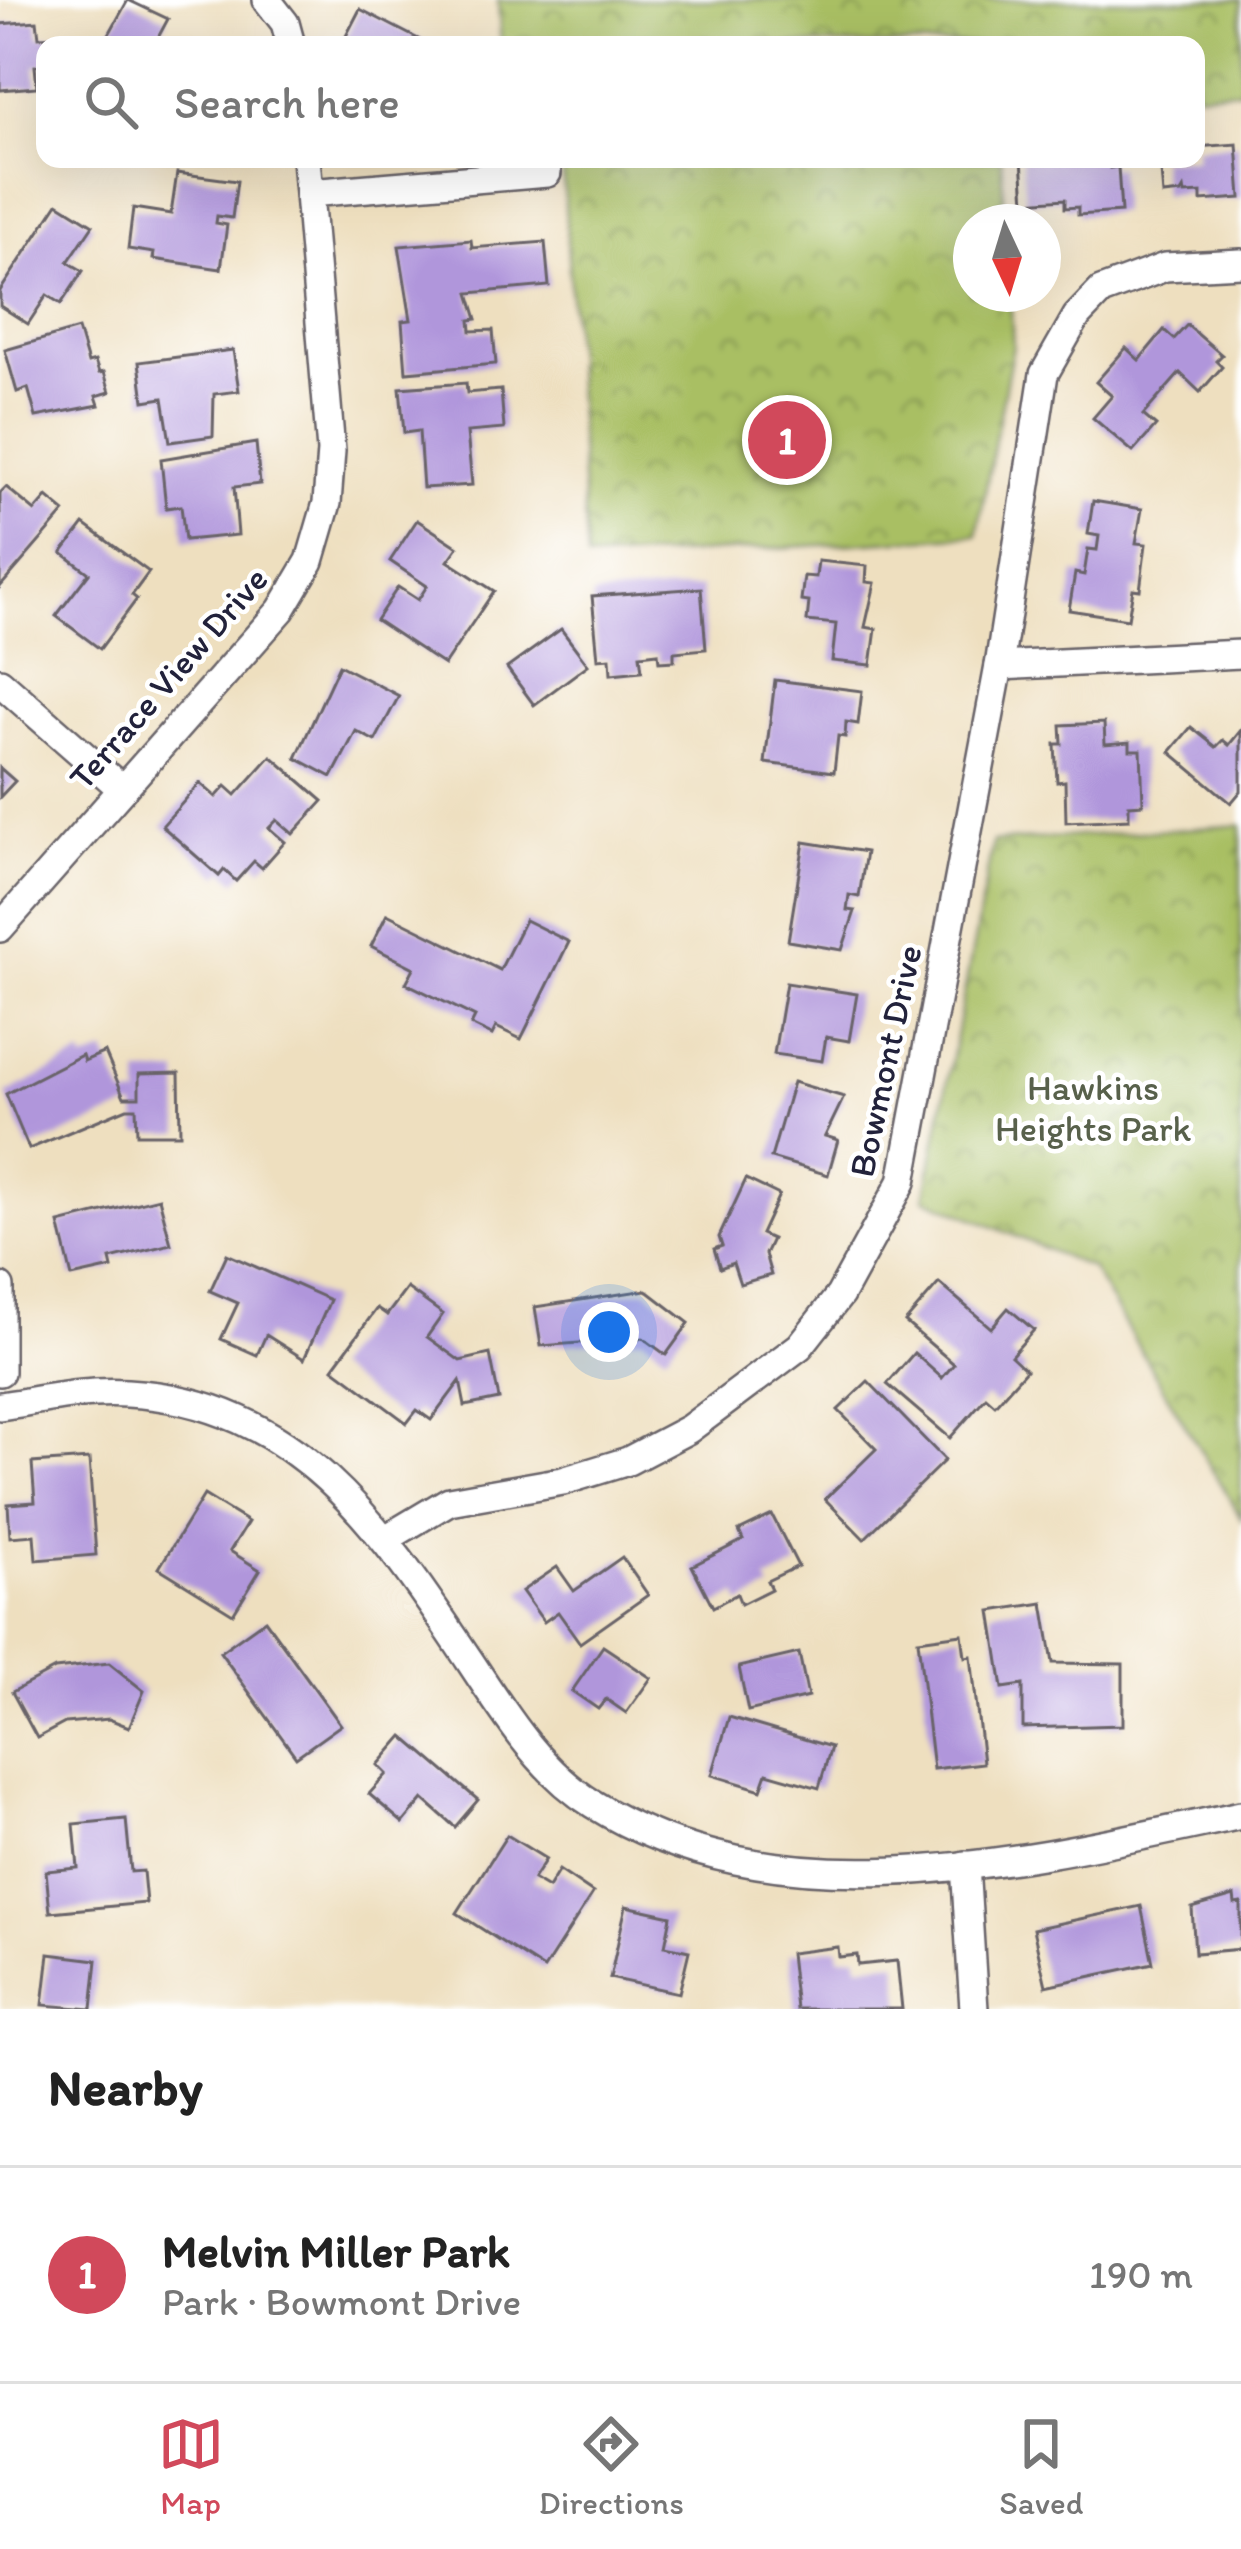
<!DOCTYPE html>
<html lang="en">
<head>
<meta charset="utf-8">
<style>
  :root { --surface:#fff; --page:#f6f6f6; --text:#222; --muted:#767676; --line:#e0e0e0; --accent:#d1495b }
  body { margin:0; font-family:Itim,sans-serif; background:var(--page); color:var(--text) }
  .compass { position:absolute; left:953px; top:204px; width:108px; height:108px; border-radius:50%; background:var(--surface); box-shadow:0 12px 48px #0002; rotate:176deg }
  .you { position:absolute; left:609px; top:1332px; width:42px; height:42px; margin:-30px; border:9px solid #fff; border-radius:50%; background:#1a73e8; box-shadow:0 0 0 18px #1a73e833 }
  .badge { display:grid; place-items:center; width:78px; height:78px; border-radius:50%; background:var(--accent); color:#fff; font-size:39px; font-weight:700 }
  .pin { position:absolute; translate:-50% -50%; border:6px solid #fff; box-shadow:0 3px 12px #0006 }
  .list { margin:0; padding:0; list-style:none }
  h2 { display:flex; justify-content:space-between; align-items:center; height:156px; margin:0; padding:0 48px; font-size:51px }
  h2 small { font-size:39px; font-weight:400; color:var(--muted) }
  .list li { display:grid; grid-template-columns:78px 1fr auto; gap:36px; align-items:center; box-sizing:border-box; height:216px; padding:0 48px; border-top:3px solid var(--line) }
  .list b { display:block; font-size:45px; white-space:nowrap }
  .list p { margin:0; font-size:39px; white-space:nowrap; color:var(--muted) }
  .list em { font-size:39px; font-style:normal; color:var(--muted) }
  .icon { flex:none; width:66px; height:66px; fill:none; stroke:currentColor; stroke-width:2; stroke-linecap:round; stroke-linejoin:round }
  .map { position:relative; flex:none; width:1241px; height:2009px; overflow:hidden }
  .search { position:absolute; background:var(--surface); box-shadow:0 12px 48px #0002; left:36px; right:36px; top:36px; height:132px; display:flex; align-items:center; gap:30px; box-sizing:border-box; padding:0 42px; border-radius:24px; color:var(--muted); font-size:45px }
  .sheet { height:372px; background:var(--surface) }
  nav { display:flex; justify-content:space-around; align-items:center; box-sizing:border-box; height:168px; border-top:3px solid var(--line); background:var(--surface); font-size:33px; color:var(--muted) }
  nav a { display:grid; justify-items:center; gap:6px }
  nav .on { color:var(--accent) }
  .map>svg:first-child { display:block }
</style>
</head>
<body>
<div class="map">
<svg width="1241" height="2009" viewBox="0 0 1241 2009">
  <defs>
    <pattern id="park-crowns" width="20" height="18" patternUnits="userSpaceOnUse" patternTransform="scale(3)"><rect width="20" height="18" fill="#a9bf64"/><path d="M2 6a3 3 0 1 1 6 0M12 15a3 3 0 1 1 6 0" fill="none" stroke="#899b54"/></pattern>
  </defs>
  <rect width="100%" height="100%" fill="#fff"/>
  <filter id="ink" filterUnits="userSpaceOnUse"><feTurbulence type="fractalNoise" baseFrequency=".00833" numOctaves="2"/><feDisplacementMap in="SourceGraphic" scale="24" xChannelSelector="R" yChannelSelector="G"/><feConvolveMatrix kernelMatrix="1 2 1 2 8 2 1 2 1" color-interpolation-filters="sRGB"/></filter>
  <filter id="wash" filterUnits="userSpaceOnUse"><feTurbulence type="fractalNoise" baseFrequency=".004" numOctaves="4" result="noise"/><feDisplacementMap in="SourceGraphic" scale="48" xChannelSelector="R" yChannelSelector="G"/><feGaussianBlur stdDeviation="2.7" result="paint"/><feColorMatrix in="noise" values="0 0 0 0 0 0 0 0 0 0 0 0 0 0 0 0 0 1.4 0 .05"/><feComposite in="paint" operator="in"/></filter>
  <g filter="url(#wash)">
    <rect width="100%" height="100%" fill="#eedfbf"/>
    <!-- park -->
    <g fill="url(#park-crowns)" stroke="#667050" stroke-width="3">
      <polygon points="498,0 1241,0 1241,90 1196,93 1196,45 501,45"/>
      <polygon points="562,159 1001,159 1005,222 971,222 971,294 1010,294 1013,346 977,535 587,560"/>
      <polygon points="1241,825 1241,1518 1091,1268 925,1198 993,842"/>
    </g>
    <g id="blocks">
      <!-- building -->
      <g fill="#b096db">
        <polygon points="128,0 168,19 154,45 103,45"/>
        <polygon points="360,9 430,45 344,40"/>
        <polygon points="37,21 39,37 55,36 56,45 45,45 45,65 35,66 37,87 0,90 0,24"/>
        <polygon points="1237,144 1241,198 1201,201 1201,193 1185,194 1184,188 1181,193 1163,195 1160,159 1196,159 1196,147"/>
        <polygon points="1022,159 1109,159 1110,168 1118,167 1121,212 1078,215 1078,207 1065,208 1065,199 1025,202"/>
        <polygon points="177,173 237,181 232,218 217,216 216,223 227,225 221,269 153,259 154,253 128,249 133,208 171,214"/>
        <polygon points="58,203 93,225 68,262 83,271 61,304 47,295 28,324 0,306 0,291"/>
        <polygon points="471,240 472,248 545,242 549,286 469,293 477,319 470,320 471,331 493,330 496,364 406,372 402,321 411,320 399,246"/>
        <polygon points="1187,325 1222,355 1216,361 1222,367 1200,392 1180,373 1143,415 1156,426 1133,452 1093,418 1112,396 1096,382 1126,348 1139,360 1164,330 1174,339"/>
        <polygon points="78,329 88,363 95,361 99,373 104,372 110,392 96,396 99,405 36,417 28,388 17,392 5,350"/>
        <polygon points="233,350 239,391 214,394 213,436 170,442 163,398 144,401 139,362"/>
        <polygon points="466,383 467,393 501,390 504,429 467,432 472,485 423,488 419,431 404,433 400,388"/>
        <polygon points="256,443 260,484 234,487 238,535 185,540 181,506 166,508 161,459"/>
        <polygon points="6,487 35,511 47,497 65,512 0,587 0,493"/>
        <polygon points="1093,501 1142,509 1136,543 1146,544 1140,590 1133,589 1128,619 1069,610 1075,573 1084,575 1088,549 1097,550 1099,536 1088,534"/>
        <polygon points="417,520 458,547 448,561 494,591 444,665 376,620 398,587 418,600 427,586 390,561"/>
        <polygon points="84,524 149,572 132,595 137,599 100,649 56,616 89,573 62,553"/>
        <polygon points="818,561 867,566 866,582 875,583 865,627 876,629 871,665 832,661 836,624 807,621 809,602 801,601 804,576 816,577"/>
        <polygon points="701,588 706,649 674,652 674,661 659,662 658,653 640,655 642,671 611,674 610,658 598,659 592,596"/>
        <polygon points="561,629 588,665 534,705 507,668"/>
        <polygon points="339,665 399,696 375,741 356,731 332,777 296,758"/>
        <polygon points="775,680 862,691 858,724 846,722 845,737 838,736 834,772 765,763"/>
        <polygon points="1104,723 1105,744 1130,742 1130,750 1141,750 1143,804 1129,805 1129,819 1066,822 1065,781 1057,782 1055,744 1062,744 1061,725"/>
        <polygon points="1191,727 1216,747 1223,740 1229,745 1241,730 1241,791 1231,803 1170,752"/>
        <polygon points="271,756 323,801 293,834 277,820 269,828 285,842 262,868 254,861 236,881 224,870 219,876 162,826 200,783 216,797 226,786 236,795"/>
        <polygon points="0,768 15,781 0,797"/>
        <polygon points="804,842 866,852 859,897 849,895 847,910 855,911 842,950 788,941"/>
        <polygon points="387,914 500,970 525,920 569,942 521,1039 496,1027 492,1035 471,1025 475,1017 406,983 414,968 371,946"/>
        <polygon points="786,983 857,994 849,1041 826,1037 822,1061 774,1054"/>
        <polygon points="105,1052 124,1097 139,1097 139,1074 179,1073 180,1134 137,1134 136,1108 127,1108 29,1149 6,1094 82,1055 84,1061"/>
        <polygon points="793,1082 844,1097 825,1136 838,1140 828,1175 771,1158"/>
        <polygon points="746,1179 779,1195 761,1234 772,1239 765,1254 771,1275 740,1284 733,1263 720,1268 714,1249 722,1246 719,1237"/>
        <polygon points="159,1198 171,1244 110,1259 112,1268 72,1277 59,1223"/>
        <polygon points="227,1254 330,1300 304,1359 266,1335 257,1355 221,1339 238,1303 210,1291"/>
        <polygon points="939,1283 991,1328 1008,1308 1034,1330 1011,1356 1026,1370 995,1405 986,1397 950,1438 887,1384 914,1353 942,1378 954,1364 905,1322"/>
        <polygon points="407,1288 443,1314 427,1337 460,1361 490,1354 499,1399 465,1406 460,1381 431,1420 417,1410 407,1423 333,1368 377,1308 387,1315"/>
        <polygon points="646,1290 689,1323 666,1355 643,1338 541,1346 535,1307"/>
        <polygon points="868,1381 945,1460 864,1539 825,1499 876,1449 838,1410"/>
        <polygon points="89,1459 96,1555 36,1560 34,1535 10,1537 8,1504 35,1502 32,1463"/>
        <polygon points="204,1495 248,1522 230,1551 260,1570 233,1614 159,1568"/>
        <polygon points="772,1515 798,1566 767,1581 771,1589 741,1604 737,1594 713,1607 692,1566 743,1540 739,1531"/>
        <polygon points="622,1557 648,1595 580,1643 558,1612 544,1622 522,1591 557,1567 574,1591"/>
        <polygon points="1043,1603 1053,1663 1123,1664 1123,1725 1023,1728 1023,1685 1003,1688 991,1611"/>
        <polygon points="265,1620 341,1725 296,1757 220,1652"/>
        <polygon points="962,1634 965,1657 971,1656 983,1763 933,1769 918,1640"/>
        <polygon points="603,1646 651,1678 626,1713 606,1699 598,1709 572,1691"/>
        <polygon points="799,1653 808,1697 748,1711 739,1667"/>
        <polygon points="109,1663 144,1691 129,1727 109,1719 65,1723 37,1738 12,1692 55,1669"/>
        <polygon points="729,1717 831,1747 819,1788 767,1773 761,1790 712,1775"/>
        <polygon points="403,1736 478,1800 455,1827 423,1799 403,1823 369,1794 387,1774 378,1765"/>
        <polygon points="126,1819 131,1872 143,1871 146,1903 50,1912 46,1871 78,1868 74,1824"/>
        <polygon points="507,1835 546,1859 533,1879 548,1888 559,1870 593,1893 544,1969 457,1913"/>
        <polygon points="1234,1896 1235,1904 1241,1903 1241,1949 1195,1953 1192,1908"/>
        <polygon points="626,1906 671,1916 665,1946 689,1951 679,1993 610,1978"/>
        <polygon points="1141,1906 1153,1963 1046,1986 1033,1929"/>
        <polygon points="838,1947 839,1957 857,1955 858,1965 897,1961 902,2009 796,2009 790,1953"/>
        <polygon points="49,1954 97,1960 92,2009 43,2005"/>
      </g>
    </g>
  </g>
  <g filter="url(#ink)">
    <use href="#blocks" fill-opacity="0" stroke="#696469" stroke-width="3"/>
    <g fill="none" stroke-linecap="round" stroke-linejoin="round">
      <defs>
        <g id="minor">
          <polyline points="267,0 285,23 291,45"/>
          <polyline points="309,193 547,173"/>
          <polyline points="999,666 1241,654"/>
          <polyline points="0,682 121,788"/>
          <polyline points="0,928 281,610 310,561 327,503 331,451 306,159"/>
          <polyline points="0,1287 0,1372"/>
          <path d="M0,1406C41,1400 85,1390 127,1393C299,1402 382,1530 469,1660C503,1711 539,1771 593,1804C783,1923 1037,1858 1241,1815"/>
          <polyline points="387,1538 449,1501 563,1481 628,1461 689,1429 800,1346 840,1295 902,1182 999,666 1044,374 1077,316 1101,291 1165,267 1241,263"/>
          <polyline points="965,1865 974,2009"/>
        </g>
      </defs>
      <!-- minor casing -->
      <use href="#minor" stroke="#696469" stroke-width="32"/>
      <!-- minor -->
      <use href="#minor" stroke="#fff" stroke-width="27"/>
    </g>
  </g>
  <g text-anchor="middle" dominant-baseline="central" stroke-width="9" stroke-linejoin="round" paint-order="stroke">
    <!-- street labels -->
    <g font-size="36" fill="#22223b" stroke="#fff">
      <text transform="translate(168 678) rotate(-49)">Terrace View Drive</text>
      <text transform="translate(885 1061) rotate(-78)">Bowmont Drive</text>
    </g>
    <!-- park labels -->
    <g font-size="36" fill="#58614b" stroke="#fff">
      <text x="1093" y="1087">Hawkins<tspan x="1093" dy="41">Heights Park</tspan></text>
    </g>
  </g>
</svg>
<svg class="compass" viewBox="-18 -18 36 36"><path d="M0-13l5 13h-10z" fill="#e53935"/><path d="M0 13l5-13h-10z" fill="#767676"/></svg>
<div class="you"></div>
<div class="pin badge" style="left:787px;top:440px">1</div>
<div class="search"><svg class="icon" aria-label="search" viewBox="0 0 24 24"><circle cx="10" cy="10" r="6"/><path d="M15 15l6 6"/></svg>Search here</div>
</div>
<section class="sheet">
<h2>Nearby<small></small></h2>
<ul class="list">
<li><span class="badge">1</span><div><b>Melvin Miller Park</b><p>Park · Bowmont Drive</p></div><em>190 m</em></li>
</ul>
</section>
<nav>
<a class="on"><svg class="icon" aria-label="map" viewBox="0 0 24 24"><path d="M3 6l6-2 6 2 6-2v14l-6 2-6-2-6 2zM9 4v14M15 6v14"/></svg>Map</a>
<a><svg class="icon" aria-label="directions" viewBox="0 0 24 24"><path d="M12 3l9 9-9 9-9-9zM9 14v-3h6M13 9l2 2-2 2"/></svg>Directions</a>
<a><svg class="icon" aria-label="saved" viewBox="0 0 24 24"><path d="M7 4h10v16l-5-4-5 4z"/></svg>Saved</a>
</nav>
</body>
</html>
